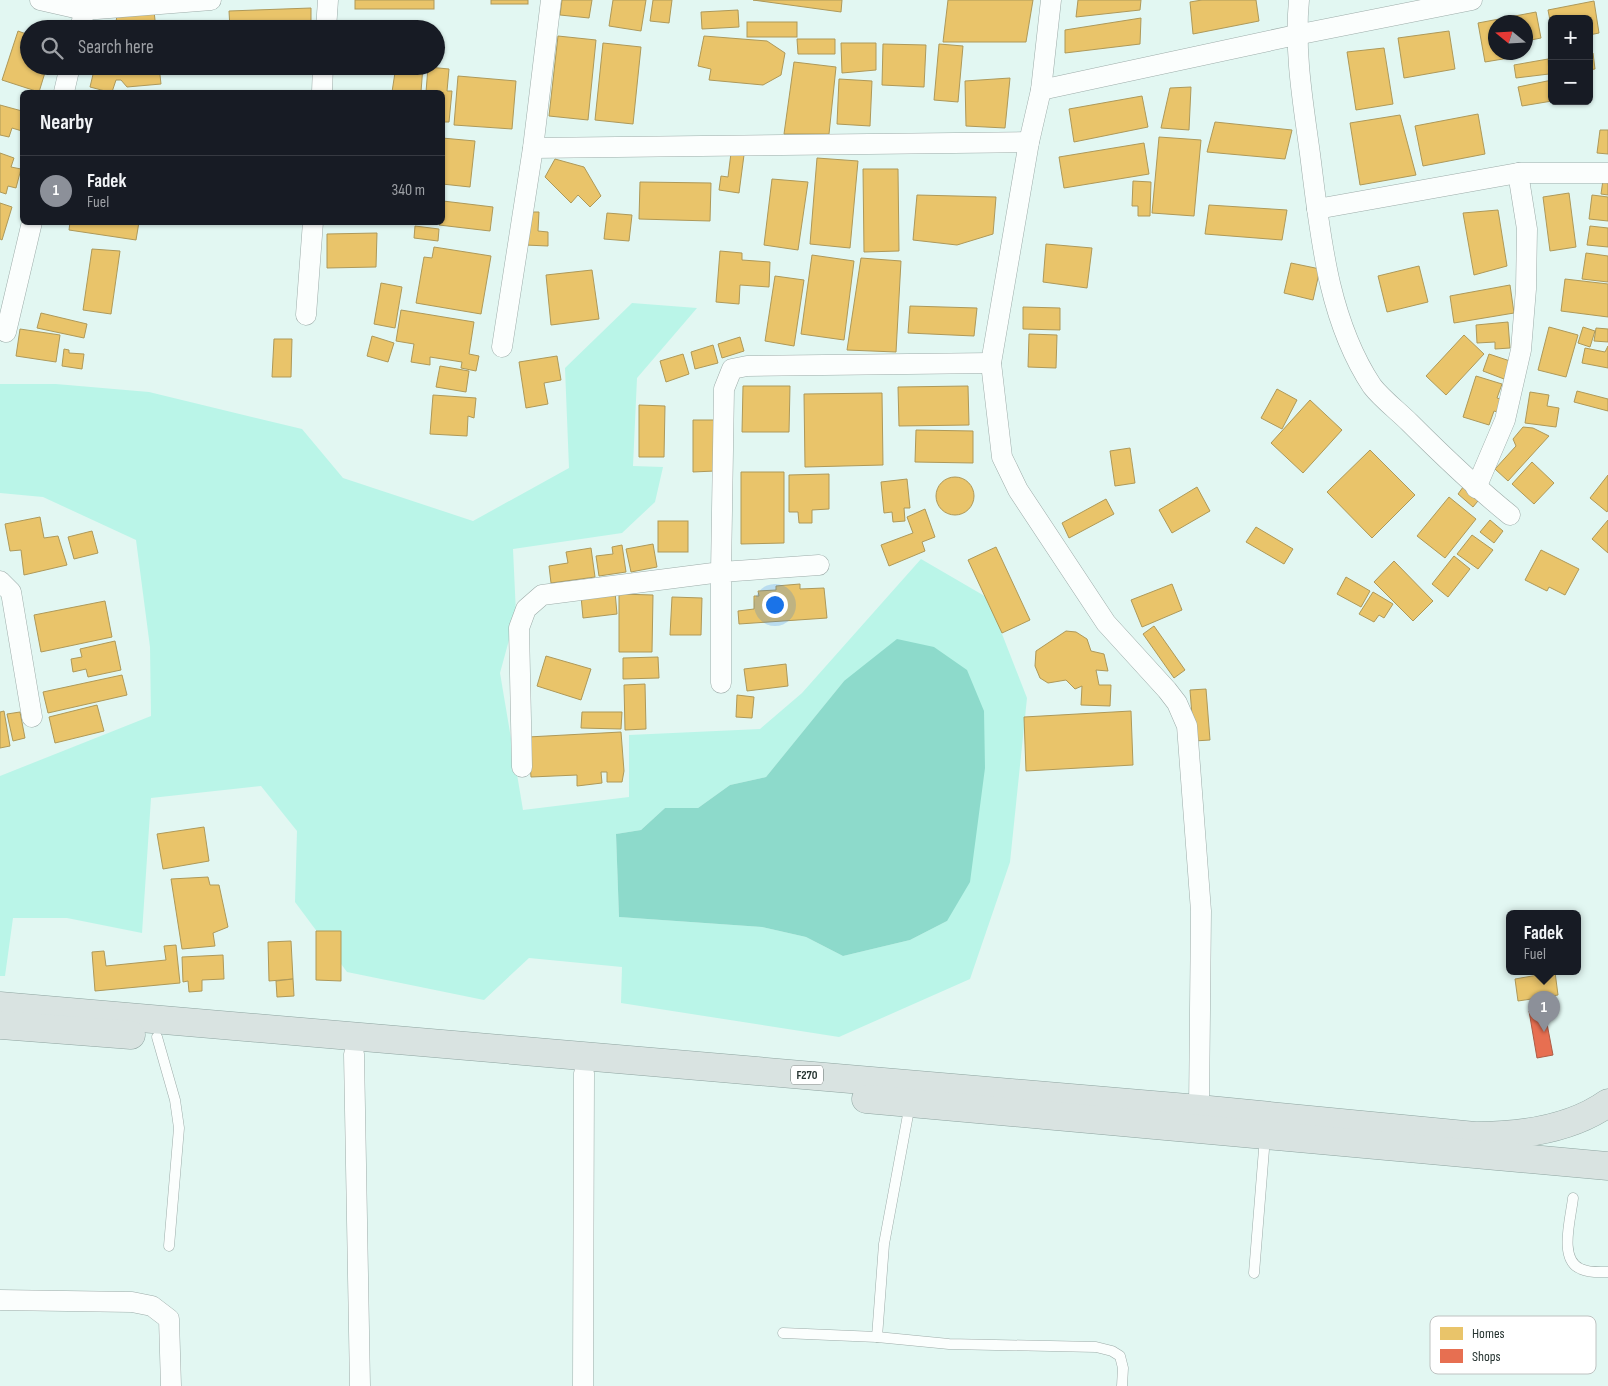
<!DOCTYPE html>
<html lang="en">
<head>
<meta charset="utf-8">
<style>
  :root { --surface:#171b24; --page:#20242c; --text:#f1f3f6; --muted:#9ea1a6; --line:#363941; --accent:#8c9099 }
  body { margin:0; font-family:"Sofia Sans Condensed",sans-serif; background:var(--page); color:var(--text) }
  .controls { position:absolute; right:15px; top:15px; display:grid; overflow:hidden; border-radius:8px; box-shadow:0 1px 4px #0004 }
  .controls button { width:45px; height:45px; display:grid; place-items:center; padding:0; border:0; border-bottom:1px solid var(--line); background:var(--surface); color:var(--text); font:25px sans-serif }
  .compass { position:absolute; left:1488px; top:15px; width:45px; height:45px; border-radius:50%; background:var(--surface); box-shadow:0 1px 4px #0004; rotate:288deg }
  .you { position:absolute; left:774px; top:604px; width:18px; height:18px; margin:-12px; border:4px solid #fff; border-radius:50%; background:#1a73e8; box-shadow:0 0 0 8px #1a73e833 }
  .badge { display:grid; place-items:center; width:32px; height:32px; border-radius:50%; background:var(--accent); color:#fff; font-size:16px; font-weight:700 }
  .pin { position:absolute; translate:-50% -41px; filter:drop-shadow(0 1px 2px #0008) }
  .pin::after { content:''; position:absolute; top:26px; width:18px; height:15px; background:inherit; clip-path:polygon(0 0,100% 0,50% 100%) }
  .popup { position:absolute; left:1506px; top:910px; width:75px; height:65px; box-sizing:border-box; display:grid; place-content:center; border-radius:8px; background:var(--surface); filter:drop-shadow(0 1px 4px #0005); font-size:16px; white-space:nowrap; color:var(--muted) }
  .popup b { font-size:19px; color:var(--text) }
  .popup::after { content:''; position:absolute; left:50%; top:100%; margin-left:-10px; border:10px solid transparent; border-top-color:var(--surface) }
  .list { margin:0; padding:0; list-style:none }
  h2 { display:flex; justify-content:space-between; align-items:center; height:65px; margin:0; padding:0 20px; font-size:21px }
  h2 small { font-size:16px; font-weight:400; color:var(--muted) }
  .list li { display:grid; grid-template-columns:32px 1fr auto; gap:15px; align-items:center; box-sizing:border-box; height:70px; padding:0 20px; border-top:1px solid var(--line) }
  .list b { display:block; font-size:19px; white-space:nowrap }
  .list p { margin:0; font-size:16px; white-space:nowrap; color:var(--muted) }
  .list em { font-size:16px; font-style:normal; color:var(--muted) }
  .icon { flex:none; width:28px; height:28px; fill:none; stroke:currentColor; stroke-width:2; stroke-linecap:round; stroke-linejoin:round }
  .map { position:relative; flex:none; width:1608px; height:1386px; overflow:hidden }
  .search { position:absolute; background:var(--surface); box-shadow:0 1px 4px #0004; left:20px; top:20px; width:425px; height:55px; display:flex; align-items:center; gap:12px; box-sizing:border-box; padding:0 18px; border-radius:28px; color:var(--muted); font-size:19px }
  .panel { position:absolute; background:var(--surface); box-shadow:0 1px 4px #0004; left:20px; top:90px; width:425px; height:135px; border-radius:8px }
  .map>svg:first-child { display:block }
</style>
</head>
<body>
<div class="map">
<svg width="1608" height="1386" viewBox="0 0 1608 1386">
  <rect width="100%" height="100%" fill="#e2f7f2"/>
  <!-- green -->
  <path fill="#baf5e8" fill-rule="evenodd" d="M632,303L697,308L637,378L633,466L663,467L655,502L622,533L513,549L516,614L500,673L523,810L629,797V735L760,729L802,693L921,559L988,598L1027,698L1010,862L970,979L839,1037L621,1003L622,967L529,958L484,1000L347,972L295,902L297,831L261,786L151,798L142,933L67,918H13L5,976H0V776L151,716L150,647L136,540L43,497L0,493V384H56L149,392L302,429L343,478L473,521L569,468L565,368ZM844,681L947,921L910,940L843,956L806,937L762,927L619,917L616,834L641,830L665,808H698L730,785L766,777Z"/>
  <!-- water -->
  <polygon fill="#8ddacb" points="897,639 934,647 967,670 984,711 985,768 970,882 947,921 910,940 843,956 806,937 762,927 619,917 616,834 641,830 665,808 698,808 730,785 766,777 844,681"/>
  <!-- homes -->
  <g fill="#e9c46a" stroke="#ae9959">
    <rect x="355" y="0" width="79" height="9"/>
    <rect x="491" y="0" width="37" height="4"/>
    <polygon points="562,0 592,0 589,18 560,15"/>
    <polygon points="613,0 646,0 641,31 609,26"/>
    <polygon points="653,0 672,0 669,23 650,21"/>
    <polygon points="753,0 842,0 841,12"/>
    <polygon points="948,0 1033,0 1026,42 943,42"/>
    <polygon points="1078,0 1141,0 1140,10 1076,17"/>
    <polygon points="1202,0 1256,0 1259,21 1193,34 1190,2"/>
    <polygon points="1594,1 1599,33 1589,35 1589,19 1552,19 1552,31 1548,10"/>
    <polygon points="311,8 311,29 230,29 229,11"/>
    <polygon points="738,10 739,27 702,29 701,12"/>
    <polygon points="154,11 156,29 115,29 117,15"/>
    <polygon points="1536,12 1541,38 1526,41 1526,22 1496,22 1496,52 1521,52 1521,56 1485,62 1478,23"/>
    <polygon points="1141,18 1140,44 1065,53 1065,30"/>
    <polygon points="354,21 421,22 421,29 354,29"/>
    <rect x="747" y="22" width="50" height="15"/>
    <polygon points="18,31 29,35 29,66 47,66 39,92 2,80"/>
    <polygon points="1449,31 1455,69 1404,78 1398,38"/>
    <polygon points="558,36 596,40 588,120 549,116"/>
    <polygon points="704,36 767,41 785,53 781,75 763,85 709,80 711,69 698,66"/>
    <polygon points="797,39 835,39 835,54 798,54"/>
    <polygon points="603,43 641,47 633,124 595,120"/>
    <polygon points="841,43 876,43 876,70 842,73"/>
    <polygon points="883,44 926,45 924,87 882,85"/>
    <polygon points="939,44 963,46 958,102 934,100"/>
    <polygon points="1384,48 1393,104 1356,110 1347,52"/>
    <polygon points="1593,53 1595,69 1589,70 1589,54"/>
    <polygon points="1548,59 1549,74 1516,78 1514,65"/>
    <polygon points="794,62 836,67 829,134 784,134"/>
    <polygon points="95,66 159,66 161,84 127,87 121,80 116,80 112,92 109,92 90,87"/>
    <polygon points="396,66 423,66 421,92 392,92"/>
    <polygon points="428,67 449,69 447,91 452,91 449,122 442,122 442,92 426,92"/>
    <polygon points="458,76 516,81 512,129 454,125"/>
    <polygon points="1010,78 1005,128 966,126 965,81"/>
    <polygon points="839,79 872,81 870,126 837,124"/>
    <polygon points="1552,80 1552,101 1522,106 1518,87"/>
    <polygon points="1191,87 1189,130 1161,128 1170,88"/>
    <polygon points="1142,96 1148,127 1074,142 1069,109"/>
    <polygon points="0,105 22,111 22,131 12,128 9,137 0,135"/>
    <polygon points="1478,114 1485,154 1423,166 1415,126"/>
    <polygon points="1400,115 1416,175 1360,185 1350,123"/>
    <polygon points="1215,122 1292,130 1285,159 1207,152"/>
    <polygon points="1600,130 1608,130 1608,154 1597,153"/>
    <polygon points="1159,137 1201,140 1194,216 1152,213"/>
    <polygon points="442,138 475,141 470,187 442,184"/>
    <polygon points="1144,143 1149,174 1064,188 1059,157"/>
    <polygon points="0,153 14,158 11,167 21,169 16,188 8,186 6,194 0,192"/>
    <polygon points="731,153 744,155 739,193 719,190 721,176 728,177"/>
    <polygon points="817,158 858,161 850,248 810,244"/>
    <polygon points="555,159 584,167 601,196 590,207 578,195 571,203 545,177"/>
    <polygon points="863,169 898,169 899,251 864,252"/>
    <polygon points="1604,173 1608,174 1608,195 1601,194"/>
    <polygon points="772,179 808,182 798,250 764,245"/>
    <polygon points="1133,181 1151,182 1150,216 1138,216 1138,206 1132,206"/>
    <polygon points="640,182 711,183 710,221 639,219"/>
    <polygon points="1569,193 1576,247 1550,251 1543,197"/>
    <polygon points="917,195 996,197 993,234 957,245 913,240"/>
    <polygon points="1592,195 1608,197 1608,221 1589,219"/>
    <polygon points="443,201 493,207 490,231 439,225 440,222 442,222"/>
    <polygon points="0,203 12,207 2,240 0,239"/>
    <polygon points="1209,205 1287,210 1282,240 1205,234"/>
    <polygon points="1498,210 1507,266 1474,275 1463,213"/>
    <polygon points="526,212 539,212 538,231 548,232 548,246 525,245"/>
    <polygon points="607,213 632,215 629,241 604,239"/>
    <polygon points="70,222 139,222 136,240 69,230"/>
    <polygon points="415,226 439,229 438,241 414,238"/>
    <polygon points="1590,226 1608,228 1608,247 1587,245"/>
    <polygon points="377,233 376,267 327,268 327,234"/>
    <polygon points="1046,244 1092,248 1087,288 1043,282"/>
    <polygon points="434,247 491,256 481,314 416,303 424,257 432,258"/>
    <polygon points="92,249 120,251 111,314 83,310"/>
    <polygon points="720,251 742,253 742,260 770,262 769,287 740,285 739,304 716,302"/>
    <polygon points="1586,253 1608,256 1608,282 1582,279"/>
    <polygon points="812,255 854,261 844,340 801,334"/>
    <polygon points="861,258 901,261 896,352 847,350"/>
    <polygon points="1291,263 1320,269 1313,300 1284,293"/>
    <polygon points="1419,266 1428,302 1387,312 1378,276"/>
    <polygon points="592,270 599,319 551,325 546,275"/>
    <polygon points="775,276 804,280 794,346 765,341"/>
    <polygon points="1565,279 1608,284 1608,317 1561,311"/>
    <polygon points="381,283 402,287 395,328 374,324"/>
    <polygon points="1510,285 1514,313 1454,323 1450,296"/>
    <polygon points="910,306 977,308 974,336 908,333"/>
    <polygon points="1023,307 1060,308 1060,330 1023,329"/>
    <polygon points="401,310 474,322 469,354 479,356 476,371 461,368 462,362 430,357 430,365 411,362 414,344 396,341"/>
    <polygon points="41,313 87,324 84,338 37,328"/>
    <polygon points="1508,322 1510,348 1495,349 1495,342 1477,343 1476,325"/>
    <polygon points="1549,327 1578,335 1566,377 1538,370"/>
    <polygon points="1583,327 1595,331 1590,347 1578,343"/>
    <polygon points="1596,328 1608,329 1608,342 1594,341"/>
    <polygon points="20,329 60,335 56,362 16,356"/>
    <polygon points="1029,334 1057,335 1056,368 1028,367"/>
    <polygon points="1464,335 1484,354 1446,395 1426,376"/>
    <polygon points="372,336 394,343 388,362 367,356"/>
    <polygon points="740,337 744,351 722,358 718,344"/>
    <polygon points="274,339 292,339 291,377 272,377"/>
    <polygon points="713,345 718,363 695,369 691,352"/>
    <polygon points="1608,346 1608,368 1582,363 1585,348 1605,352"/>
    <polygon points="64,349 69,350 69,353 84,354 82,369 62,366"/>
    <polygon points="683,354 689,374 666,382 660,361"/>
    <polygon points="1489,354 1510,361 1504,379 1483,371"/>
    <polygon points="557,356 561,380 544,383 548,404 526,408 519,362"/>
    <polygon points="440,366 469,371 466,392 436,387"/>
    <polygon points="1476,376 1502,384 1497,398 1507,401 1503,414 1494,411 1489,425 1463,417"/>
    <polygon points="743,386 790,386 789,432 742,432"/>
    <polygon points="968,386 969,425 899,426 898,387"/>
    <polygon points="1277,389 1297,400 1282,429 1261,418"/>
    <polygon points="1577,391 1608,399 1608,411 1574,402"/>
    <polygon points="1530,392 1549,395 1547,406 1559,408 1556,427 1525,423"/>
    <polygon points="882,393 883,465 805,467 804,394"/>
    <polygon points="433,395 476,398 474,418 468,416 467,436 430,434"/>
    <polygon points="1310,400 1342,430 1303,473 1271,443"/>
    <polygon points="639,405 665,406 664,457 639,457"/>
    <polygon points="693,420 714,420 715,471 693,472"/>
    <polygon points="1523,427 1533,428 1549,436 1508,481 1495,469 1516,446 1513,439"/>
    <polygon points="916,430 973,431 973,463 915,462"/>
    <polygon points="1130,448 1135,483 1115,486 1110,451"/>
    <polygon points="1370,450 1415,495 1372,538 1327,492"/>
    <polygon points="1532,462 1554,483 1534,504 1512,484"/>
    <polygon points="741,472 784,472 784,543 741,544"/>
    <polygon points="829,474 829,509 812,510 812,523 799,523 798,512 789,512 789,475"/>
    <polygon points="1608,475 1608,510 1607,512 1590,498"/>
    <circle cx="955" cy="496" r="19"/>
    <polygon points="907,479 910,508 904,508 905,521 893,522 892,512 884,513 881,482"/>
    <polygon points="1466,483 1482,496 1473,507 1458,494"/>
    <polygon points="1197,487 1210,511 1172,533 1159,510"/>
    <polygon points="1449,497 1476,519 1445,558 1417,536"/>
    <polygon points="1106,499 1114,514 1069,538 1062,523"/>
    <polygon points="925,509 935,537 922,542 925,551 889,566 881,545 913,533 907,517"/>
    <polygon points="40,517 44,538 58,536 67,565 24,575 21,550 10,551 5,524"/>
    <polygon points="1490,520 1503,531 1494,543 1480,532"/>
    <polygon points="1608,520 1608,553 1592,539"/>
    <rect x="658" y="521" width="30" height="31"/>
    <polygon points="1256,527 1293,549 1284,564 1246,542"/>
    <polygon points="92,531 98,553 74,559 68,537"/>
    <polygon points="1472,535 1493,550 1478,569 1457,554"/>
    <polygon points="653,544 657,567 631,572 626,549"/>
    <polygon points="622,545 626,572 599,576 596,556 613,554 612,547"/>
    <polygon points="996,547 1030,620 1002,633 968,560"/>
    <polygon points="591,548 595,577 551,583 549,566 568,563 566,552"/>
    <polygon points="1541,550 1579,569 1565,595 1549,587 1547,591 1525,580"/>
    <polygon points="1454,556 1470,569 1448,597 1432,584"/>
    <polygon points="1394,561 1433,601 1413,621 1374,582"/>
    <polygon points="1346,577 1370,591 1361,607 1337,594"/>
    <polygon points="800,584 800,589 824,588 827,618 739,624 738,611 754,609 754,596 759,596 758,591 776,590 776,586"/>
    <polygon points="1172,584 1182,610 1142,627 1131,600"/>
    <polygon points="615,592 617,614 583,618 581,596"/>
    <polygon points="1373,592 1393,604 1384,618 1379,615 1374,622 1359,614"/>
    <polygon points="619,594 653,595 652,652 619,652"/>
    <polygon points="672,597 702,598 701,635 670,635"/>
    <polygon points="105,601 112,637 41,652 34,615"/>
    <polygon points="1154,626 1185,670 1174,678 1143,634"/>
    <polygon points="1066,631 1076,632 1087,639 1091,651 1104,654 1108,671 1096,670 1099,685 1111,685 1110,706 1081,705 1082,686 1075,689 1066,680 1048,683 1040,678 1035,666 1036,651"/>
    <polygon points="115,641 121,670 88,677 86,669 73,672 71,659 82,657 80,649"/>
    <polygon points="546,656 591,669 581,700 537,686"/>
    <polygon points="658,657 659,678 623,679 623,658"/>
    <polygon points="786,664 788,686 747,691 744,669"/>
    <polygon points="122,675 127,695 48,713 43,692"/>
    <polygon points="645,684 646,729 625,730 624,685"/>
    <polygon points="1206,689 1210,740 1194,741 1190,690"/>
    <polygon points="737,695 754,697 752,718 736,717"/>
    <polygon points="97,705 104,731 55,743 49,717"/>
    <polygon points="4,711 10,746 0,748 0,712"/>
    <polygon points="1131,711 1133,765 1026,771 1024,717"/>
    <polygon points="20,712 25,738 13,741 7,714"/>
    <polygon points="582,712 622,712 621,729 581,728"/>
    <polygon points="621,732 624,771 622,782 607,782 607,772 601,772 602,783 577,786 577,775 531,777 528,737"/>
    <polygon points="204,827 209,861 163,869 157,834"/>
    <polygon points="208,877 210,885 219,885 228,927 213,933 215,946 182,949 171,879"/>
    <polygon points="316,931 341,931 341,981 316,980"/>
    <polygon points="291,941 293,979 269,981 268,942"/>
    <polygon points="176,945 180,983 95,991 92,952 104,951 106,966 166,960 164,946"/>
    <polygon points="223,955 224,979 202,980 202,991 189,992 188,981 183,982 182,957"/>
    <polygon points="1555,972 1558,995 1518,1001 1515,979"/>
    <polygon points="293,979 294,996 277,997 276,981"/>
  </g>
  <!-- shops -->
  <polygon fill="#e76f51" stroke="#ad5d47" points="1544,1008 1553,1055 1537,1058 1529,1011"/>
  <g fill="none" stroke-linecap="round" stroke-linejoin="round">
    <defs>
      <g id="lane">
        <polyline points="157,1037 175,1100 179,1128 169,1246"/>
        <path d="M1573,1198C1571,1218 1558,1260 1581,1269C1589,1273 1599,1272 1608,1272"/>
        <polyline points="1254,1273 1265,1137"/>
        <polyline points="783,1333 877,1337 949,1344 1096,1347 1112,1351 1120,1356 1123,1368 1122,1386"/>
        <polyline points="877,1337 884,1244 910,1104"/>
      </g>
      <g id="street">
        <polyline points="40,0 84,10 211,0"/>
        <polyline points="1051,0 1041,90 1029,142 991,363 1002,457 1018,490 1106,623 1167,690 1177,703 1187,726 1201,911 1199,1109"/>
        <path d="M1299,0C1294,52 1303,102 1310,154C1320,232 1327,318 1372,386C1382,399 1398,411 1410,423C1442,455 1474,486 1510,515"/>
        <polyline points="80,29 87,0"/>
        <polyline points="326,29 328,0"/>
        <polyline points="1041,90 1296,35 1472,0"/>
        <polyline points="64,92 70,66"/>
        <polyline points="322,92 323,66"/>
        <polyline points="533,148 1029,142"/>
        <polyline points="1317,209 1518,173 1608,173"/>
        <polyline points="306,315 313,222"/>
        <polyline points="6,332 32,222"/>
        <polyline points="502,347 533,148 551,0"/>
        <polyline points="1476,488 1505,420 1521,350 1526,289 1527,229 1518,173"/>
        <polyline points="0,581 11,592 32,717"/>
        <polyline points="721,683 721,572 819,565"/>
        <polyline points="522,767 519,628 526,609 542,595 721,572 724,389 732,369 747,366 991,363"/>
        <polyline points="354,1054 360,1386"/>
        <polyline points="0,1300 132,1302 152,1306 169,1319 171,1386"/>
        <polyline points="583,1386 584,1073"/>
      </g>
      <g id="primary">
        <path d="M0,1006L1199,1109L1475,1136C1520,1136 1570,1130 1608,1103"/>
        <polyline points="0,1025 131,1035"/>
        <polyline points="866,1099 1608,1166"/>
      </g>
    </defs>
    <!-- lane casing -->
    <use href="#lane" stroke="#9daca9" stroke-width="11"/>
    <!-- street casing -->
    <use href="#street" stroke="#9daca9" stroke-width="21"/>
    <!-- primary casing -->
    <use href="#primary" stroke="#8ea4a0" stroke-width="29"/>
    <!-- lane -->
    <use href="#lane" stroke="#fbfefd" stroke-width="10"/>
    <!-- street -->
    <use href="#street" stroke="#fbfefd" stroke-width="20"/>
    <!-- primary -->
    <use href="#primary" stroke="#d9e3e1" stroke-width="28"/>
  </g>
  <g text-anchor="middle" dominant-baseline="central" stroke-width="5" stroke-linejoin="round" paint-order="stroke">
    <!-- shield labels -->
    <rect fill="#fff" stroke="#67716f" stroke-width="1" x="791" y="1065.5" width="32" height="19" rx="4"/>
    <g font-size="12" font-weight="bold" fill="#263431">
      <text x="807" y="1075">F270</text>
    </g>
  </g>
  <!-- legend -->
  <rect x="1430" y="1316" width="166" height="58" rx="8" fill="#fff" stroke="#bec2c1" stroke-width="1"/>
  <rect x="1440" y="1327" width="23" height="13" fill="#e9c46a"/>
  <rect x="1440" y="1349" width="23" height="14" fill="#e76f51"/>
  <g font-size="14" fill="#263431">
    <text x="1472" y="1338">Homes</text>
    <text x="1472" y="1361">Shops</text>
  </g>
</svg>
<div class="controls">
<button>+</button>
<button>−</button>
</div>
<svg class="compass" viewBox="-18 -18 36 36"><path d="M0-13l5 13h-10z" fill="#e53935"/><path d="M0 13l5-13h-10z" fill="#9ea1a6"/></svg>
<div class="you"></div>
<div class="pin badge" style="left:1544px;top:1032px">1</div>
<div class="popup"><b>Fadek</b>Fuel</div>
<div class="search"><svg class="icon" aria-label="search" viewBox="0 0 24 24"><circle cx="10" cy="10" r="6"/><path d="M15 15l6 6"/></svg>Search here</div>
<section class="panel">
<h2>Nearby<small></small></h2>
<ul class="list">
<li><span class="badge">1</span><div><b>Fadek</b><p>Fuel</p></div><em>340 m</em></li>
</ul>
</section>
</div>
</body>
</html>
